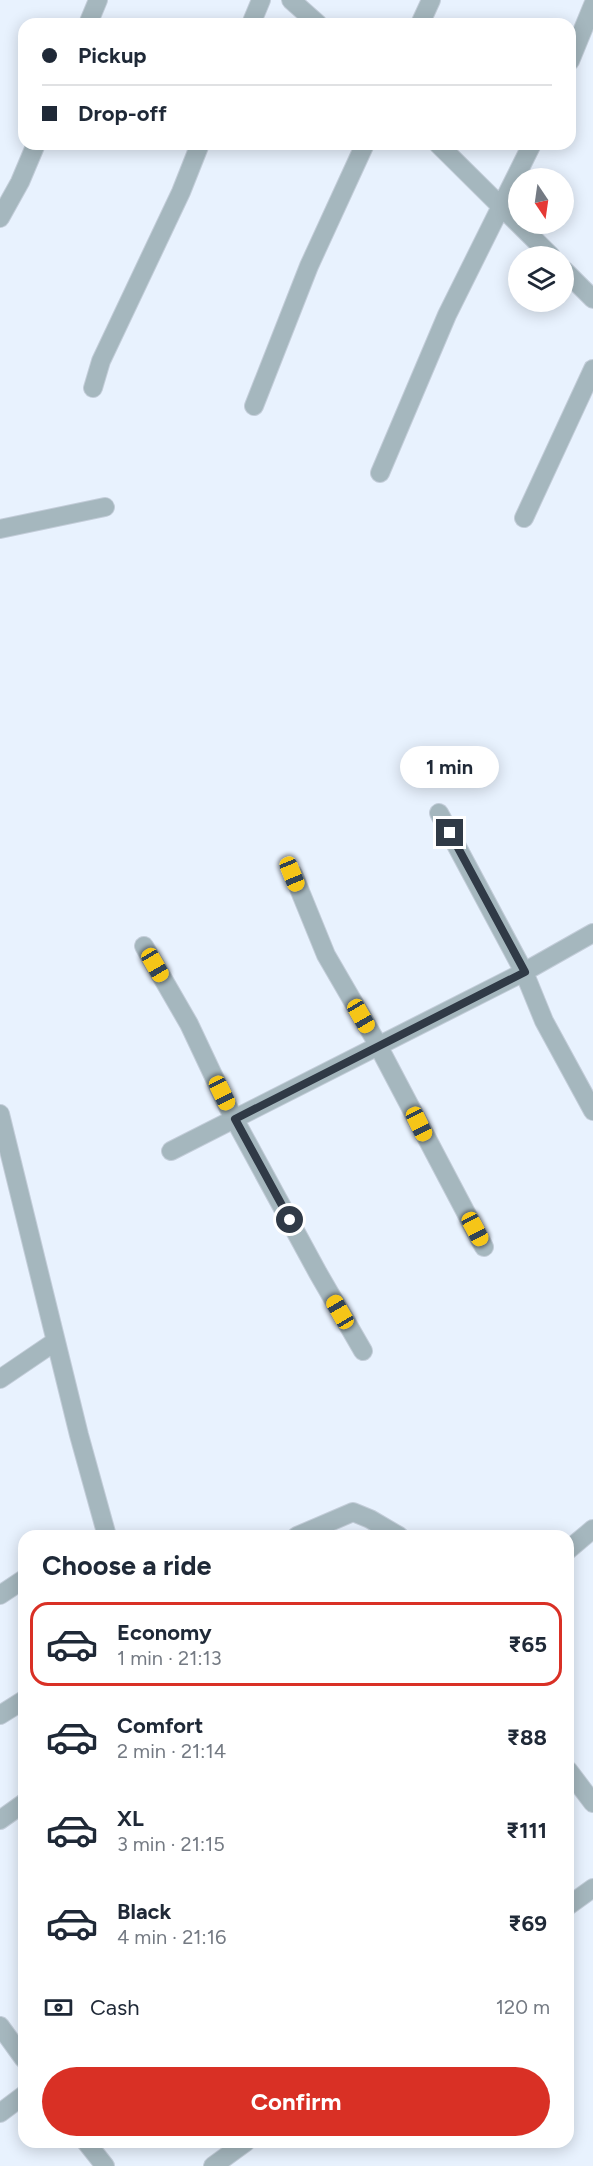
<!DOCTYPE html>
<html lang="en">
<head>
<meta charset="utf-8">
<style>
  body { margin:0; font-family:Figtree,sans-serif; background:#f2f2f3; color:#1f2937; height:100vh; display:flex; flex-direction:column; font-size:22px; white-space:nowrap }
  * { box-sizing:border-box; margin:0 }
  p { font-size:20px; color:#747a83 }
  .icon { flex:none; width:33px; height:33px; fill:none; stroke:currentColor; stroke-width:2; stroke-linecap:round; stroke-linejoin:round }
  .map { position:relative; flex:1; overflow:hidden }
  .panel { position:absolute; left:18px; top:1530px; width:556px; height:618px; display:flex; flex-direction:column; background:#fff; border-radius:18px; box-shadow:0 3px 15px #0003 }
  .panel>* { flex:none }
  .banner { position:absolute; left:18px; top:18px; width:558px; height:132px; border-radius:18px; box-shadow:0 3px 15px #0003; display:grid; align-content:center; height:132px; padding:0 24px; background:#fff }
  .needle { width:39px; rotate:167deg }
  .controls { position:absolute; left:508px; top:168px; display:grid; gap:12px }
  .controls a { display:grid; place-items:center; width:66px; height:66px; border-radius:50%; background:#fff; box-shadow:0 3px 15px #0003; font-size:30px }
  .end { position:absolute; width:27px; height:27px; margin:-14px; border:8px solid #303a46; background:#fff; box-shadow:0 0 0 3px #fff }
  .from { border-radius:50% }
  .bubble { position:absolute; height:42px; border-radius:21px; background:#fff; box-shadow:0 3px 15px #0003; font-size:20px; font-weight:700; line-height:42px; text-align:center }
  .car { position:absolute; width:18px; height:36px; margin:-18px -9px; border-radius:8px; box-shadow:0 0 4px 2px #0007; background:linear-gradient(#f5c518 24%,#345 0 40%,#f5c518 0 76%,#345 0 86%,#f5c518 0) }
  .banner b { display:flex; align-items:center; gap:21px; height:57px; font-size:22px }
  .banner b+b { border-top:2px solid #e0e1e3 }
  .banner i { width:15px; height:15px; background:#1f2937 }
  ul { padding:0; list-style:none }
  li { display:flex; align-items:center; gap:18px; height:84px; margin:0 12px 9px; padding:0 12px; border:3px solid transparent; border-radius:18px }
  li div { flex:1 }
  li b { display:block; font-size:22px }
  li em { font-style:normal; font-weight:700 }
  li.on { border-color:#d93025 }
  li>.icon { width:54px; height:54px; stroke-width:1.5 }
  h2 { padding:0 24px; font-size:27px; line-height:72px }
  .pay { display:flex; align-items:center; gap:15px; height:66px; padding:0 24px; font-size:22px }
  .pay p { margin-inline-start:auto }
  .button { display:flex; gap:12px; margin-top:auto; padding:12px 24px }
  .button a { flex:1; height:69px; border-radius:36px; background:#d93025; color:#fff; font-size:24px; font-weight:700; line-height:69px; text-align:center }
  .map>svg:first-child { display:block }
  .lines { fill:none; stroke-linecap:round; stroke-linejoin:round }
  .street-casing { stroke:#c3cdd9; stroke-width:20 }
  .street { stroke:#a5b7be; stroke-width:18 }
  .route { stroke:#303a46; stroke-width:8 }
</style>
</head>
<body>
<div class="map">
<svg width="593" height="2166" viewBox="0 0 593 2166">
  <rect width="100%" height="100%" fill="#e8f2fe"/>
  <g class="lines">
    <defs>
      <path id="street" d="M291,0L318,24
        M88,24L98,0
        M251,24L261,0
        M420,24L431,0
        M570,61L593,5
        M438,144L551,256
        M0,218L20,182L36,144
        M564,270L593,299
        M93,388L101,361L181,192L200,144
        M254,406L309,266L365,144
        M380,473L447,315L532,144
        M524,518L593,369
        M0,529L105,507
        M439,813L524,972L544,1021L593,1111
        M293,874L326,955L373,1036L484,1247
        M144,946L189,1024L230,1111L318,1273L363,1351
        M0,1114L79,1435L107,1536
        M171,1151L524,972L593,933
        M0,1379L56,1341
        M297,1536L353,1512L370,1519L399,1536
        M568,1550L593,1529
        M0,1595L24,1579
        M0,1715L24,1700
        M568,1770L593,1803
        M0,1820L24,1803
        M568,1906L593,1888
        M0,2026L24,2059
        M0,2113L24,2095
        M86,2142L105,2166
        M213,2166L246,2142"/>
    </defs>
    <!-- street casing -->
    <use href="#street" class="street-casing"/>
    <!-- street -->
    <use href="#street" class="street"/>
  </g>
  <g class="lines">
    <!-- route -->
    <path class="route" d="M290,1220L235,1119L525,972L450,833"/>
  </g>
</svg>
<div class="controls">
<a><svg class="needle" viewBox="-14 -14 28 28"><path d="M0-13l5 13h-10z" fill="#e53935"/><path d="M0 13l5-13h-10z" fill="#747a83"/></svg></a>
<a><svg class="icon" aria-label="layers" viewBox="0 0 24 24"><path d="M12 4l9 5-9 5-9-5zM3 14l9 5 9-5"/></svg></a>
</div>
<i class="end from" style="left:290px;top:1220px"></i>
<i class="end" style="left:450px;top:833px"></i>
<div class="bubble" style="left:400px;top:746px;width:99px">1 min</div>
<i class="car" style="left:292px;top:874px;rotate:158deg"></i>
<i class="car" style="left:155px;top:965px;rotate:150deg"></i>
<i class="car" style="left:361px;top:1016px;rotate:150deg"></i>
<i class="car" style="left:222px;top:1093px;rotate:154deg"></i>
<i class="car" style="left:419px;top:1124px;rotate:154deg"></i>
<i class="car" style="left:475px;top:1229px;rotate:152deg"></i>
<i class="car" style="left:340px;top:1312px;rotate:330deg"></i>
<div class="banner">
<b><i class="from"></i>Pickup</b>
<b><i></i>Drop-off</b>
</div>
<section class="panel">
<h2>Choose a ride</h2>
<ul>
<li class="on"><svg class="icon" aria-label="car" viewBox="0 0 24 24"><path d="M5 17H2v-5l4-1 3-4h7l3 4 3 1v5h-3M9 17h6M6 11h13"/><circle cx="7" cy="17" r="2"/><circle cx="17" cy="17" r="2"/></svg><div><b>Economy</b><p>1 min · 21:13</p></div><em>₹65</em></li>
<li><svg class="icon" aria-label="car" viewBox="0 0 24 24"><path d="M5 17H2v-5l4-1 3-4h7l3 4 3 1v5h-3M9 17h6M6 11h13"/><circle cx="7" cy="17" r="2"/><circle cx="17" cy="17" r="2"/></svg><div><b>Comfort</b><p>2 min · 21:14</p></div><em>₹88</em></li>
<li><svg class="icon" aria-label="car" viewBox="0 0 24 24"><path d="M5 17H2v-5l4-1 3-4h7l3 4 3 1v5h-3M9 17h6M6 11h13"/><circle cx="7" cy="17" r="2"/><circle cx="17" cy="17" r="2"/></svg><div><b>XL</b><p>3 min · 21:15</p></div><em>₹111</em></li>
<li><svg class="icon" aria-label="car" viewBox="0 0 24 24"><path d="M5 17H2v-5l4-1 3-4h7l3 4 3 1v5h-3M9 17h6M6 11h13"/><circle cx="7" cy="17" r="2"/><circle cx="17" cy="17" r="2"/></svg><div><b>Black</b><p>4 min · 21:16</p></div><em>₹69</em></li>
</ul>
<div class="pay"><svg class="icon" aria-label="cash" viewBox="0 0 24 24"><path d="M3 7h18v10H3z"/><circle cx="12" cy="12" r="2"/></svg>Cash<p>120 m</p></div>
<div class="button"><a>Confirm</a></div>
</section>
</div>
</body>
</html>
